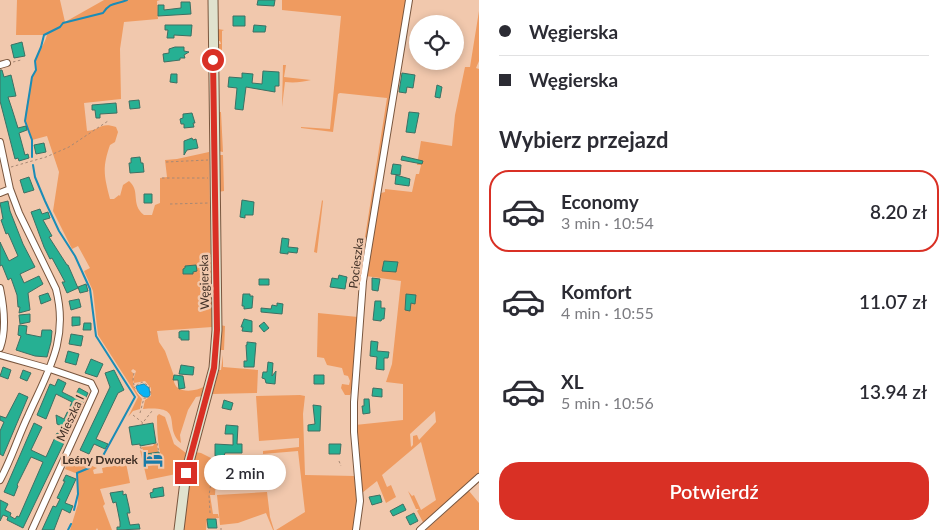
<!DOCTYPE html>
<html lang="pl">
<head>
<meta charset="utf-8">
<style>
  body { margin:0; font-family:Lato,sans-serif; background:#f7f7f7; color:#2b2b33; height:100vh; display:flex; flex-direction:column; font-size:19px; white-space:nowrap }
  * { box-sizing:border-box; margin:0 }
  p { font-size:16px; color:#7c7c81 }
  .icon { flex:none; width:28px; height:28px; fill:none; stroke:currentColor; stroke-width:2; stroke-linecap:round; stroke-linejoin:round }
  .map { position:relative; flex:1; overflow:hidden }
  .sheet { display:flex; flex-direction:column; background:#fff; width:470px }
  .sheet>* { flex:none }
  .banner { display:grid; align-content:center; height:110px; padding:0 20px; background:#fff }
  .buttons { position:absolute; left:409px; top:15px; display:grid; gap:10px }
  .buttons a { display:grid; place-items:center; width:55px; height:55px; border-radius:50%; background:#fff; box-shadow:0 2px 8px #0003; font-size:25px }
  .end { position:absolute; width:22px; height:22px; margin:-11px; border:6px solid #d93025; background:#fff; box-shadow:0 0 0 2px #fff }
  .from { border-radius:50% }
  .bubble { position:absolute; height:35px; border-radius:18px; background:#fff; box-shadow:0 2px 8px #0003; font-size:16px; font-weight:600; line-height:35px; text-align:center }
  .banner b { display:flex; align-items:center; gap:18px; height:48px; font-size:19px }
  .banner b+b { border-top:1px solid #e1e1e2 }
  .banner i { width:12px; height:12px; background:#2b2b33 }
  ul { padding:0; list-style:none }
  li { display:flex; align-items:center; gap:15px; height:82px; margin:0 10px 8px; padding:0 10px; border:2px solid transparent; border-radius:20px }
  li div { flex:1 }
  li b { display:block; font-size:19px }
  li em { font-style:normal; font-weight:600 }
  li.selected { border-color:#d93025 }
  li>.icon { width:45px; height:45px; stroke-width:1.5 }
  h2 { padding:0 20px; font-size:22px; line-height:60px }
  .cta { display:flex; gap:10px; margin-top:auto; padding:10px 20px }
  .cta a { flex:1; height:58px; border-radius:20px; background:#d93025; color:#fff; font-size:20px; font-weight:600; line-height:58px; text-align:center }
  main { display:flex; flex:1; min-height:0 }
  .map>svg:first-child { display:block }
  .green { fill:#ef9b60; fill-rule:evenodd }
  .water { fill:#0ab3f5; stroke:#1a8cb7 }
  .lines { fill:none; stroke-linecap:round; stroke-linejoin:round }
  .stream { stroke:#1a8cb7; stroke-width:2 }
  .building { fill:#26b093; stroke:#3e7063 }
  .minor-casing { stroke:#79563e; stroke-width:8 }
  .secondary-casing { stroke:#79563e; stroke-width:11 }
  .path { stroke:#a78874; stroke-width:1; stroke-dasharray:2.5 2.5; stroke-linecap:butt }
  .minor { stroke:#fff; stroke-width:6 }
  .secondary { stroke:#e0e2ce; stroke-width:9 }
  .route { stroke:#d93025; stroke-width:6 }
  .labels { text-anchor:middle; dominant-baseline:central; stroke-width:5; stroke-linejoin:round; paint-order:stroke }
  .street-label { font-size:12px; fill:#403026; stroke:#f1c8ad }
  .poi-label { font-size:12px; font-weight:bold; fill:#403026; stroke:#f1c8ad; text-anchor:end }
</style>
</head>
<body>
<main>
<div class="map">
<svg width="479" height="530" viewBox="0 0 479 530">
  <rect width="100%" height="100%" fill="#f1c8ad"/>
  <!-- green -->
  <path class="green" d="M17,0H60L65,22L104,0H160L157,1L158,19L124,22L120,49L121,99L84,103L87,131C101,130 100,122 116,127L118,132L115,142L110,145C102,168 104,176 110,199H114L119,195L120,196L123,185L129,181C141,191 130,204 144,215H152L155,205L160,203V178L167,177L165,160L177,159L209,152L212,327L157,331L159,342L165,351L174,376C171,394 194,393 205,386L202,396L196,397L188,410L180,435L181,443C162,427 187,405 143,409L145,400L151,396V388L145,381L134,383L133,380L136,371L133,369L131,371L134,374C131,384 135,392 142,399L140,409L133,411L128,417L138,397L98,335L93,291L84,271L90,268L78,246L72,249L53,211L59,172L47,136L32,140C30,134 26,126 25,120C25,112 32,74 36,69C33,57 44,47 47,35H16Z
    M282,0H406L363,275H359L387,98L340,93L338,94L333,132L301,128V127L330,129L341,16L282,10Z
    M479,11V61L476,68L479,69V475L446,502L424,524L417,511L419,509H416L408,491L412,496L414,495L421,510L436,500L421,442L382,475L387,487L391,485L396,497L386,503L377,481L362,493L355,425L403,420V384L386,382L392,364L401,281L366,276L381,193L385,192V189L412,192L416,174H419L421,165H417L421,141L452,146L455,115L465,67H470ZM435,411L436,422L419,440L417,435L413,436V445L411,447L410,434Z
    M218,29L224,30L222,31V62H217V44H221L220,41H216Z
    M283,65H286L284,77L311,80C302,82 295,83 285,82L282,107Z
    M218,112H221L223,152L218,151Z
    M219,155H223L224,191L218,192Z
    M322,200L323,201L317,253L314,252Z
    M318,313L358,317L354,365C350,375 355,386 350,395H345L341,388L342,384L349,385L350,381L348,376L344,375L342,368L327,365L324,358L317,357Z
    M220,325L225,326L224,350H221L220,343Z
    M223,355V367L258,370L257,393L212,394L219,370H221Z
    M300,395L305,396L303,414L305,475L355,476L350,425H352L359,496L355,530H276L305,512L298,451L263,454V451L299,447V438L259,441L256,396Z
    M159,414L165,417L174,444L186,453L181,473L147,480L140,450L146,455L148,466L163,463C158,448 157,433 157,416Z
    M154,444H157L158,452L146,454L141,447L153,446Z
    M195,452L201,453L217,461L215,495H210L213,514H218L219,518L207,519L206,530H182L189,475Z
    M70,457L97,468L93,470L94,474L103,473L102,468L126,463L130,483L100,489L105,504L103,506L112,530H98L97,528L96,530H70L78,504V474L65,469Z
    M469,491L479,503V530H426Z
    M267,492L270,517L274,530H273L266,513L238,523L220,525L217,495Z"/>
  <!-- water -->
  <path class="water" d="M144,384L149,388L150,395L148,397C142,398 137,392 136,386Z"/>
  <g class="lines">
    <!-- stream -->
    <path class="stream" d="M32,157V140L25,121L32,77L36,70L35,61L41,47L44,35L60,27L63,23L103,13C111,1 116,5 127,0
      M33,165L35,177L45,201L59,231L75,256L90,289L96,336L135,397L99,463
      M74,510L78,494L77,473L89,468
      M68,530L71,524"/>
  </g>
  <!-- building -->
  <path class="building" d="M258,0H275L274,6L257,5Z
    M181,2H190L191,14L158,16V5H164V10L181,8Z
    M233,16H245V26H233Z
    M165,25H192L191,36L174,35V38H167L168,30H165Z
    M254,25L266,26L265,32H253Z
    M413,40H418V54L412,53Z
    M22,42L25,56L14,58L11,45Z
    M175,47H184V51L189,52L184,55L185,58H180V60L164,62L163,54L169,53V49Z
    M0,70H2L4,77L11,75L16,96L8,97L12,109L18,128L26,126L27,130L19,133L25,155L28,154L29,158L19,161L18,158L15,159L0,101Z
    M263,71L279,72V86H275V92L246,87L243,110L235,109L237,88L228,87L229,77L242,78V73L253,74L252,83L262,84Z
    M402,73L415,75L413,88L407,87L406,93L399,92Z
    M171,74H177V83L170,82Z
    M437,85L442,87L440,98L435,97Z
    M139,100L140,108L130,109L129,101Z
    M116,103L117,113L100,114V118H96L95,110H92V105Z
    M409,112L419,113L415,133L406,132Z
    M192,113L195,123H193L194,127L184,128V124H181L180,119L183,118V114Z
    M192,138L193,140L196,139L198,148L187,150L184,155V141Z
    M44,143L46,152L36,154L34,145Z
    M402,156L423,161L422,164L401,160Z
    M140,157L141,163H143L144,172L130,173L129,163H131V158Z
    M393,164L401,165L400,175L391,174Z
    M396,175L410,179L409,186L395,184Z
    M29,177L34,190L24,193L20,180Z
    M144,194H152V203H144Z
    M242,200L254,202L253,215H245V218L240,217Z
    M8,201L10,211L23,244L35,267L20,274L24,283L39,276L43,284L28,293L30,310L19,313L20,307H18L17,295L11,278L8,280L2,265L0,266V242L9,261L18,256L8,233L6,234L1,220L3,219L0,203Z
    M40,209L42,214L48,212L50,218L43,220L52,236L49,237L67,265H68L78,288L67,293L62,282H65L52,258L50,259L44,247L31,212Z
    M282,238L289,239L288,247L298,248L297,253L288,252V254L280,253Z
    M384,261L398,262L396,272L382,271Z
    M196,265L197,271L193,272V274H183V269L185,268V266Z
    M339,275L347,277L345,289L330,287L332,278L338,279Z
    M372,278L380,279L378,291L372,290Z
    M259,279H269V285H259Z
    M86,284L88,291L80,293L78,287Z
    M48,293L51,300L41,304L39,296Z
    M243,294H250V296H253L252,308L244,309V306H242Z
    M406,294L416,295L415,304L411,303L410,311L405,310Z
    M79,299L81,307L71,310L69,301Z
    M375,301H381V308H385L384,319H382L381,321L373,320Z
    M277,303L283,304L282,314L261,312V308L271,309L272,305L277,306Z
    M30,314V322L20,324L19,315Z
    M72,317H80V325L72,326Z
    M244,319L252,321V332L242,331L243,327H241Z
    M264,322L269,328L264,332L259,326Z
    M84,323H91V330H83Z
    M19,325L27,326L26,334L41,337L42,330H51L52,331L51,342L47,357L35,356L16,350L21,336L18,335Z
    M181,331H189V340H181V338H179V332Z
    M71,334L83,336L81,346L69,344Z
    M371,341L378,342L377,351L389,352L388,358H384V370L376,369L377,357L370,356Z
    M247,342L256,343L254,367H244V361H247L246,345H247Z
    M68,351L79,354L76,365L65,362Z
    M91,359L103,364L97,377L85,373Z
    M268,362L273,363L272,376L276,371L275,384L266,383L265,379L262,378L263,372H267Z
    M181,365L194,367L193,375L179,374Z
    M3,367L11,370L8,379L0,376Z
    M23,370L31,373L27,381L20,378Z
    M114,370L124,390L118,393L96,439L108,444L105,449L94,444L89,454L80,450L110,387L105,373Z
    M174,375L183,376L185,388L179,389L178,380H173Z
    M314,375H324V384H314Z
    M58,379L66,383L62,392L74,398L79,388L88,393L23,528L7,520L8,517L3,515L0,521V500L8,504L5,510L11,513L10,516L15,519L17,516L19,517L43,462L31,457L17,485L18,486L14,496L4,492L34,423L42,427L31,450L46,457L57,433L63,436L66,428L57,424L56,415L64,419L72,402L56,394L46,419L37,415L50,384L55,386Z
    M373,388L382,389V397L372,396Z
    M19,393L28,397L3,456L0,454V431L4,422L0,420V416L6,418Z
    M364,399H369L370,413L363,414L362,406H364Z
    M224,400L233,403L231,410L222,408Z
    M313,405L321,406L320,431H308V425L315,424Z
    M153,423L156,443L140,446V444L132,445L129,427Z
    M226,425L238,426L237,444H242V453H225L224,456H215V444L233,445V434H225Z
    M329,444H341L340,454H329Z
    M159,452L160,461L147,463L146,454Z
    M244,470H252V476H255V482H244Z
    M66,475L76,479L65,503L73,506L72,508L70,513L62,509L54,530H42L53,506L56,507L60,499L57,498L65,481H63Z
    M218,477H230V487H218Z
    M163,487L164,496L151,498L150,493L153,492V489Z
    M123,491V495L126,494L129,507L130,513H127L130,525L139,524L140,529L117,530V527H120V522L116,502L113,503L110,493Z
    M380,495L382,502L372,505L369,497Z
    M403,504L406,510L393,516L390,511Z
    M414,513L418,521L410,525L406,517Z
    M207,519H216L217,528H208Z"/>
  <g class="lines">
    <defs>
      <path id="minor" d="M0,65L7,63
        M0,142L10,189L19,213L56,289C69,340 48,371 28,416C18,437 11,460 0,480
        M0,193L10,189
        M0,288C4,307 7,329 0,348
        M0,355L50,369L91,383L95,391L32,530
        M356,530L360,501L354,432V402L363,281L409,0
        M420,530L479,477"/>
      <path id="secondary" d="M179,530L186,473L214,368L217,330L213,0"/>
    </defs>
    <!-- minor casing -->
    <use href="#minor" class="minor-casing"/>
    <!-- secondary casing -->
    <use href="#secondary" class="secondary-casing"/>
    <!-- path -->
    <path class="path" d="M13,62L21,60
      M166,162L208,160
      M11,167L46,157L69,147L108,121
      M162,178H208
      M170,204L209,203
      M134,373L133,380L134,385
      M140,413L144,398H148L151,394L149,386L142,382L134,387L144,398
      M133,415L143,423
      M141,425L152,411
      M157,443L159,453
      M140,447L146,455
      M339,461L341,466
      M210,513L209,495L215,459
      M221,528V530"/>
    <!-- minor -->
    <use href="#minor" class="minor"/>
    <!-- secondary -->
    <use href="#secondary" class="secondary"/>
  </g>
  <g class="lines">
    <!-- route -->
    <path class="route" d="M186,473L214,368L217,330L213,60"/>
  </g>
  <!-- icons -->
  <defs>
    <symbol id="hotel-bare" viewBox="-9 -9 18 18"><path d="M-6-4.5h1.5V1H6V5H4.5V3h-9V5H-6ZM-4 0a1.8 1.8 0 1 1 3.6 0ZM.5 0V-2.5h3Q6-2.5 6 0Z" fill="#1a7ba8" stroke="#f1c8ad" stroke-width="2.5" paint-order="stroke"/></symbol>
  </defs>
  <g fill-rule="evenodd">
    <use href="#hotel-bare" x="139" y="445" width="28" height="28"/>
  </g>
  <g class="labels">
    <!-- street labels -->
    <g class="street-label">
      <text transform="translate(356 263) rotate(-83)">Pocieszka</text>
      <text transform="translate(204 282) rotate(-91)">Węgierska</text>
      <text transform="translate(70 418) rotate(-65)">Mieszka I</text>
    </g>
    <!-- poi labels -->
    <g class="poi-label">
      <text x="138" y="459">Leśny Dworek</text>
    </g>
  </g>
</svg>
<div class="buttons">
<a><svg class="icon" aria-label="locate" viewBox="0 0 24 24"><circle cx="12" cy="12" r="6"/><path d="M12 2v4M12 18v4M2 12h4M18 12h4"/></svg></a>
</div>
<i class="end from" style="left:213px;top:60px"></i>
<i class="end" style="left:186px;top:473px"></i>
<div class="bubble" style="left:204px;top:455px;width:82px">2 min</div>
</div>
<section class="sheet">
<div class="banner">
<b><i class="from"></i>Węgierska</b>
<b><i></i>Węgierska</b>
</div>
<h2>Wybierz przejazd</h2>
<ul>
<li class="selected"><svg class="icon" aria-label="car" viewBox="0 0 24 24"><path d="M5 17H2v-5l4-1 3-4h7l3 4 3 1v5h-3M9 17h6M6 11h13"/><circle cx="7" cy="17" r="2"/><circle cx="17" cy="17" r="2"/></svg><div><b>Economy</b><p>3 min · 10:54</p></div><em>8.20 zł</em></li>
<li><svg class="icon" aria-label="car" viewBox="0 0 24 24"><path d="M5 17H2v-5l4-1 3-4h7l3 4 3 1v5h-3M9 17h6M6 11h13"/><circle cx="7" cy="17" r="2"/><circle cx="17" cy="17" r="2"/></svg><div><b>Komfort</b><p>4 min · 10:55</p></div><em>11.07 zł</em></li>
<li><svg class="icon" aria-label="car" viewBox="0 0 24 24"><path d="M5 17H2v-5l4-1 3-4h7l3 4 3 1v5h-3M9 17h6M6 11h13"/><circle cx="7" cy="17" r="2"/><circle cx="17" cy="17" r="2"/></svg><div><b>XL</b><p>5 min · 10:56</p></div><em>13.94 zł</em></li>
</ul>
<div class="cta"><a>Potwierdź</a></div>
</section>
</main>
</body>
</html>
